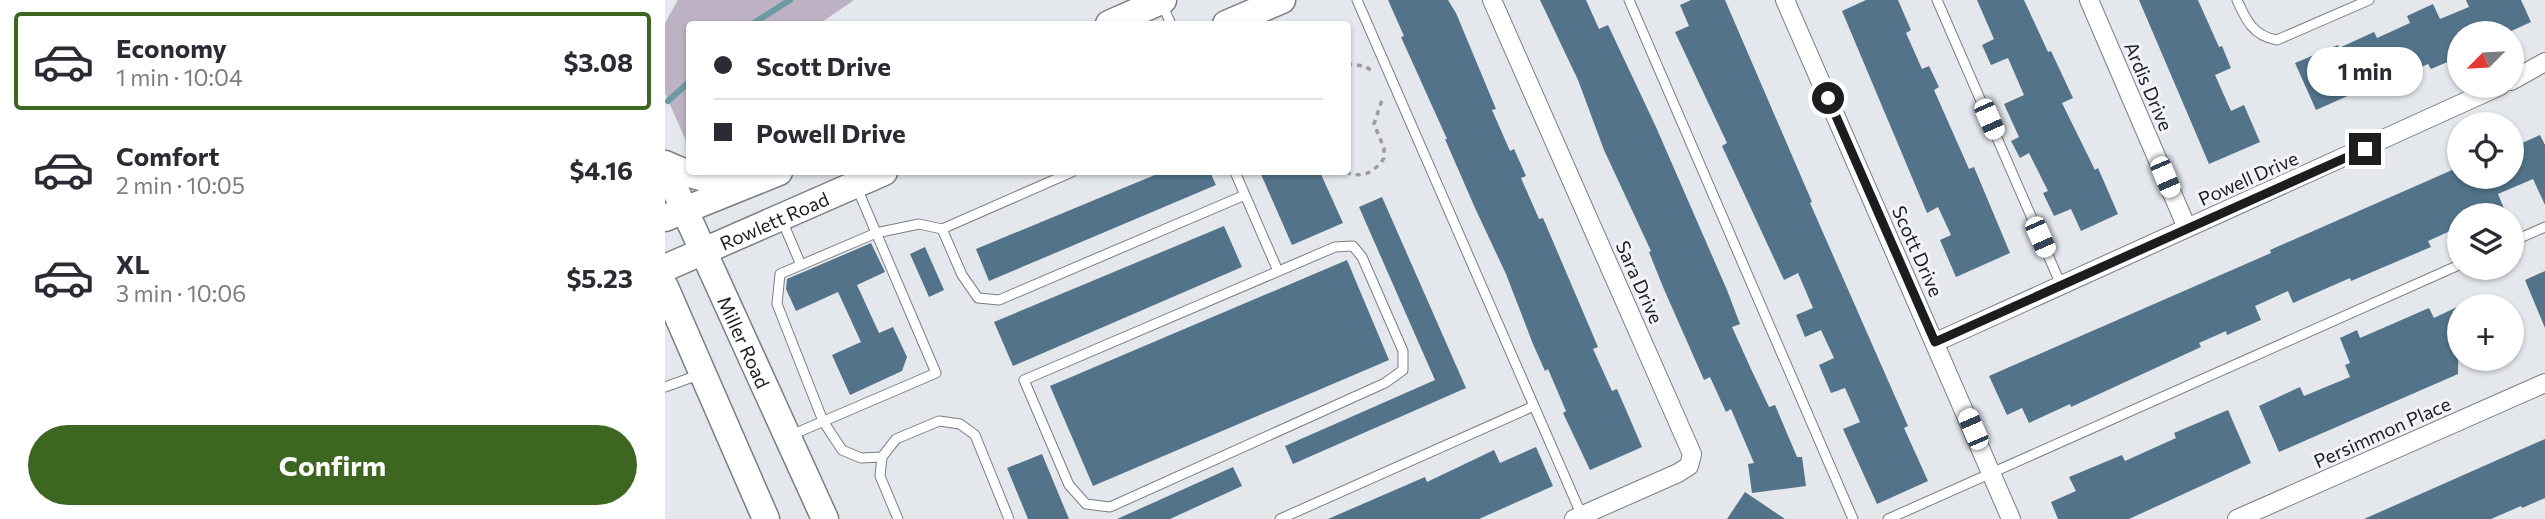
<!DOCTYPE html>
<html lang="en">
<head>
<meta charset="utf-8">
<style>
  body { margin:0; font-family:Commissioner,sans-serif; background:#f7f7f7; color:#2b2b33; height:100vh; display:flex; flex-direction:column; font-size:26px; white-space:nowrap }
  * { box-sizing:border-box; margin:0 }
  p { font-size:23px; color:#7c7c81 }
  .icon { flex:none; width:38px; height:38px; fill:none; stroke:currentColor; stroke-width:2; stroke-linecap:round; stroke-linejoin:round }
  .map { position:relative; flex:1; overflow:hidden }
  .sheet { display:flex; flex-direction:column; background:#fff; width:665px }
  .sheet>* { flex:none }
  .top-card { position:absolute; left:21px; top:21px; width:665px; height:154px; border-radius:7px; box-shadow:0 2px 5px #0004; display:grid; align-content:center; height:154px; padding:0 28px; background:#fff }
  .needle { width:46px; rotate:246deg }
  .tools { position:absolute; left:1782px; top:21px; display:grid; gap:14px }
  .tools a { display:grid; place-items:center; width:77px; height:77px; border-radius:50%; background:#fff; box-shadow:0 2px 5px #0004; font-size:35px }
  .end { position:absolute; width:32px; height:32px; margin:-16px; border:9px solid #1c1d1f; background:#fff; box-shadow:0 0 0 4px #fff }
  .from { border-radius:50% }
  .bubble { position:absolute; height:49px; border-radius:24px; background:#fff; box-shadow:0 2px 5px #0004; font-size:23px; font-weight:700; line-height:49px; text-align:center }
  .car { position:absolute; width:21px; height:42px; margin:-21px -10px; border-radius:9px; box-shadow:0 0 5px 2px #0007; background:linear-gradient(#fff 24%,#345 0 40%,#fff 0 76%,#345 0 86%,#fff 0) }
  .top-card b { display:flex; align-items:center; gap:24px; height:66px; font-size:26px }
  .top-card b+b { border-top:2px solid #e1e1e2 }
  .top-card i { width:18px; height:18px; background:#2b2b33 }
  ul { padding:12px 0 0; list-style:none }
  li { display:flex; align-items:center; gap:21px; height:98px; margin:0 14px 10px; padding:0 14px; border:4px solid transparent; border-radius:7px }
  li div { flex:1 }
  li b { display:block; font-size:26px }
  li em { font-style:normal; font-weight:700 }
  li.active { border-color:#3d6621 }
  li>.icon { width:63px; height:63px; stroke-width:1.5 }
  .action { display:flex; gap:14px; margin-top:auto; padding:14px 28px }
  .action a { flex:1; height:80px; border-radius:42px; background:#3d6621; color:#fff; font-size:28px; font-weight:700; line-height:80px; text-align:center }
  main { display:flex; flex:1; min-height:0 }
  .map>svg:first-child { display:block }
  .green { fill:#bdb1c4 }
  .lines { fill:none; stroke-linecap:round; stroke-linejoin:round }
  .stream { stroke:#6c9aa3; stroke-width:6 }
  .building { fill:#527389 }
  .service-casing { stroke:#7b7e82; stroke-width:11 }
  .minor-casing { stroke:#7b7e82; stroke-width:20 }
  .secondary-casing { stroke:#7b7e82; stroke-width:29 }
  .path { stroke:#999b9f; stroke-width:3.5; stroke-dasharray:5 5; stroke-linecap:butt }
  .service { stroke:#fff; stroke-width:9 }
  .minor { stroke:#fff; stroke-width:18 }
  .secondary { stroke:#fff; stroke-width:26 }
  .route { stroke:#1c1d1f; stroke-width:9 }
  .labels { text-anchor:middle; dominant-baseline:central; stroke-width:6; stroke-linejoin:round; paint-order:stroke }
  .street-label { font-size:19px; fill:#1c1d1f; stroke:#f2f4f9 }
</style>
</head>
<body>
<main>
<section class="sheet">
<ul>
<li class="active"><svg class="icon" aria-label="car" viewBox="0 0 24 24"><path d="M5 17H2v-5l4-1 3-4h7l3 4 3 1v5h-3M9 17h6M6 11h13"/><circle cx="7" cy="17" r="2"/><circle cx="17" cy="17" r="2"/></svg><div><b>Economy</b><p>1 min · 10:04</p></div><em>$3.08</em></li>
<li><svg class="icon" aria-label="car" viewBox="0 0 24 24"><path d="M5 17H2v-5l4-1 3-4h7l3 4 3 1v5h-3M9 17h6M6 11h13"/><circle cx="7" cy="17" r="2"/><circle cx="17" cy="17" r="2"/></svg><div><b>Comfort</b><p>2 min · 10:05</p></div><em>$4.16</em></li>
<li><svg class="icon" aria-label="car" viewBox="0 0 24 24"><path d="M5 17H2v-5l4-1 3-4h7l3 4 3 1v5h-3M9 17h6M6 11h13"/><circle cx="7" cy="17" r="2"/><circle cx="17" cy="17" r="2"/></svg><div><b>XL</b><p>3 min · 10:06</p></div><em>$5.23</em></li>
</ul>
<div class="action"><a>Confirm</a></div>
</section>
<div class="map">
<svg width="1880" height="519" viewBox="0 0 1880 519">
  <rect width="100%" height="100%" fill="#e4e7ec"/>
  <!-- green -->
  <path class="green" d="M13,0H189L154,24H24V148L0,93V23Z"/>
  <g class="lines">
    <!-- stream -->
    <path class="stream" d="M87,24L125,0
      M3,101L24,82"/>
  </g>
  <!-- building -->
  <path class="building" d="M723,0H783L791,13L831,109L827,110L845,151L849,149L861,176L856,178L874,219L878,218L933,347L928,349L947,391L952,389L977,447L925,470L898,413L901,411L883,369L880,371L868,344L841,274L810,208L780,139H782L736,37L739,36Z
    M875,0H921L934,29L943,25L991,127L1062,290L1075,324L1067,327L1086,369L1104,407L1110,405L1132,457H1137L1141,486L1087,493L1083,464L1089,463L1066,409L1061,412L1045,377L1039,380L998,287L984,252L986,251L939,150L913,80Z
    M1026,0H1060L1147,202L1145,203L1243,426L1239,428L1263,481L1212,504L1178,429L1195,422L1180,388L1166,393L1154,365L1169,358L1156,330L1140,337L1131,315L1148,308L1133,273L1119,280L1057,146L1062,143L1010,32L1024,26L1015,5Z
    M1201,0H1233L1246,30L1241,33L1257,69L1264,66L1274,87L1269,90L1304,169L1309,167L1345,253L1291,277L1275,240L1286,235L1273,207L1262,213L1177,11Z
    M1312,0H1359L1383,52L1386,51L1408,98L1397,103L1430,170L1433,168L1453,214L1416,231L1406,209L1389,216L1378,193L1383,191L1364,153L1355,158L1346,141L1354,137L1339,104L1359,95L1343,58L1326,65L1317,45L1329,39Z
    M1474,0H1533L1554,47L1557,46L1566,68L1550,75L1566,111L1579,105L1595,142L1544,164Z
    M1801,0H1856L1866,22L1842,33H1794V57L1766,69L1763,64L1730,79L1733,84L1709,95L1705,86L1651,110L1630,63L1673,45L1674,48L1709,32L1712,38L1745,23L1742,16L1768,4L1775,19L1804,7Z
    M1875,135L1880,145V205L1868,179L1833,194L1840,211L1831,215H1794V227L1763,241L1766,247L1686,281L1685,278L1628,303L1623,291L1590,306L1596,320L1562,335L1561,331L1534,343L1536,347L1406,407L1405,404L1364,423L1357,408L1342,415L1324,376L1606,253L1605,250L1794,167V177H1846V148Z
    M497,172H545L551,185L324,281L311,249Z
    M595,172H655L678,223L627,245Z
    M717,197L801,388L628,464L620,446L770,380L694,207Z
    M559,226L577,267L348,366L329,322Z
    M206,243L220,272L192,285L214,333L228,327L242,357L237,371L185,395L167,355L196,342L173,292L131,311L121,289L122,279Z
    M260,247L279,290L264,297L245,254Z
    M682,260L724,360L428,486L385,386Z
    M1880,271V328L1860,280Z
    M1794,306L1793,374L1614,452L1594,406L1635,387L1639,396L1685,377L1680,365L1685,363L1675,338L1692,330L1695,338L1764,308L1769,318Z
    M1563,410L1586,463L1464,519H1393L1386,502L1411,491L1404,477L1457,455L1460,461L1511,438L1509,433Z
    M1880,439V498L1857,508L1856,506L1826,519H1699Z
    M871,447L888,486L814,519H663L760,477L762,482L829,450L835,463Z
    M377,454L404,519H363L342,468Z
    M568,467L577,486L505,519H452Z
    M1080,492L1120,519H1062Z"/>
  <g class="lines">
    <defs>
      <path id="service" d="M964,0L1188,519
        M1272,0L1396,285
        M1572,0C1581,20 1588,36 1612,40L1704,0
        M497,4L506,24
        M570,172L613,271
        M116,218L136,265
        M277,229L297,275L313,298L334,300L580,195
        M1846,242L1880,227
        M688,246L697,257L738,351V370L720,383L445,507L421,504L404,485L359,380L670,247Z
        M0,387L36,374
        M869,406L917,516
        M124,436L271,373L192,188
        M217,457L196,458L177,450L158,421L112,304L115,274L211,233L254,224L277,229L407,172
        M233,519L215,476L217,457L231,439L274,421L295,424L310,435L344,519
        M615,519L869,406L692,0
        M1223,519L1794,265"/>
      <path id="minor" d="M827,0L1027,454L1024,466L1013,473L909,519
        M1120,0L1346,519
        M1424,0L1522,228
        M1846,81L1880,62
        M1271,342L1835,86
        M1572,519L1880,383"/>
      <g id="secondary">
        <path d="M444,24L498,0"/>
        <path d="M561,24L617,0"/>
        <path d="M0,164C28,177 48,181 78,184"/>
        <path id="s1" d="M0,167L160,519"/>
        <path d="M0,218L114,172"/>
        <path id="s2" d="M0,268L219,172"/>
        <path d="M0,287L101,519"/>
      </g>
    </defs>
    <!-- service casing -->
    <use href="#service" class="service-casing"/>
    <!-- minor casing -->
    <use href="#minor" class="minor-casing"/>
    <!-- secondary casing -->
    <use href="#secondary" class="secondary-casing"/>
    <!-- path -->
    <path class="path" d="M682,64L700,66L708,72
      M681,172C697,179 710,172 719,158V148L709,124L718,97"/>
    <!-- service -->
    <use href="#service" class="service"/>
    <!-- minor -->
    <use href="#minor" class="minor"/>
    <!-- secondary -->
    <use href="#secondary" class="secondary"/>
  </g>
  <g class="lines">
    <!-- route -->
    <path class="route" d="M1163,98L1270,342L1700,149"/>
  </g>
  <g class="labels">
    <!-- street labels -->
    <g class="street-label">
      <text transform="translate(1484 86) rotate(67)">Ardis Drive</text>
      <text transform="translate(1583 178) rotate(-24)">Powell Drive</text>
      <text stroke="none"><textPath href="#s2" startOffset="119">Rowlett Road</textPath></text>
      <text transform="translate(1253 251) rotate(66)">Scott Drive</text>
      <text transform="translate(975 282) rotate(66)">Sara Drive</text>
      <text stroke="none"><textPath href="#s1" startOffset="192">Miller Road</textPath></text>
      <text transform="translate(1717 432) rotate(-24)">Persimmon Place</text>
    </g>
  </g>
</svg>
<div class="tools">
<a><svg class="needle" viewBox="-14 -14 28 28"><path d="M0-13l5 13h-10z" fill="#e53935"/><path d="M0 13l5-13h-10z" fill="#7c7c81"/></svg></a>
<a><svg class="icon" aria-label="locate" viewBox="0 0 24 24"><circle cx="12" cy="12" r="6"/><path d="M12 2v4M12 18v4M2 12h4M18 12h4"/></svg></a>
<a><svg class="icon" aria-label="layers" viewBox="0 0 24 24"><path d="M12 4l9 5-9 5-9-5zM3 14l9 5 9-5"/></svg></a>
<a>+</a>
</div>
<i class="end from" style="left:1163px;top:98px"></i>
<i class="end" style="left:1700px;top:149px"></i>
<div class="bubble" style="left:1642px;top:47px;width:116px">1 min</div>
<i class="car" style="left:1324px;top:119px;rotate:156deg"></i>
<i class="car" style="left:1500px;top:177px;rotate:157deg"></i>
<i class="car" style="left:1375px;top:237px;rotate:156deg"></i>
<i class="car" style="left:1308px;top:429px;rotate:337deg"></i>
<div class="top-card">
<b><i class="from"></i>Scott Drive</b>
<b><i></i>Powell Drive</b>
</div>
</div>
</main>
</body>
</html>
